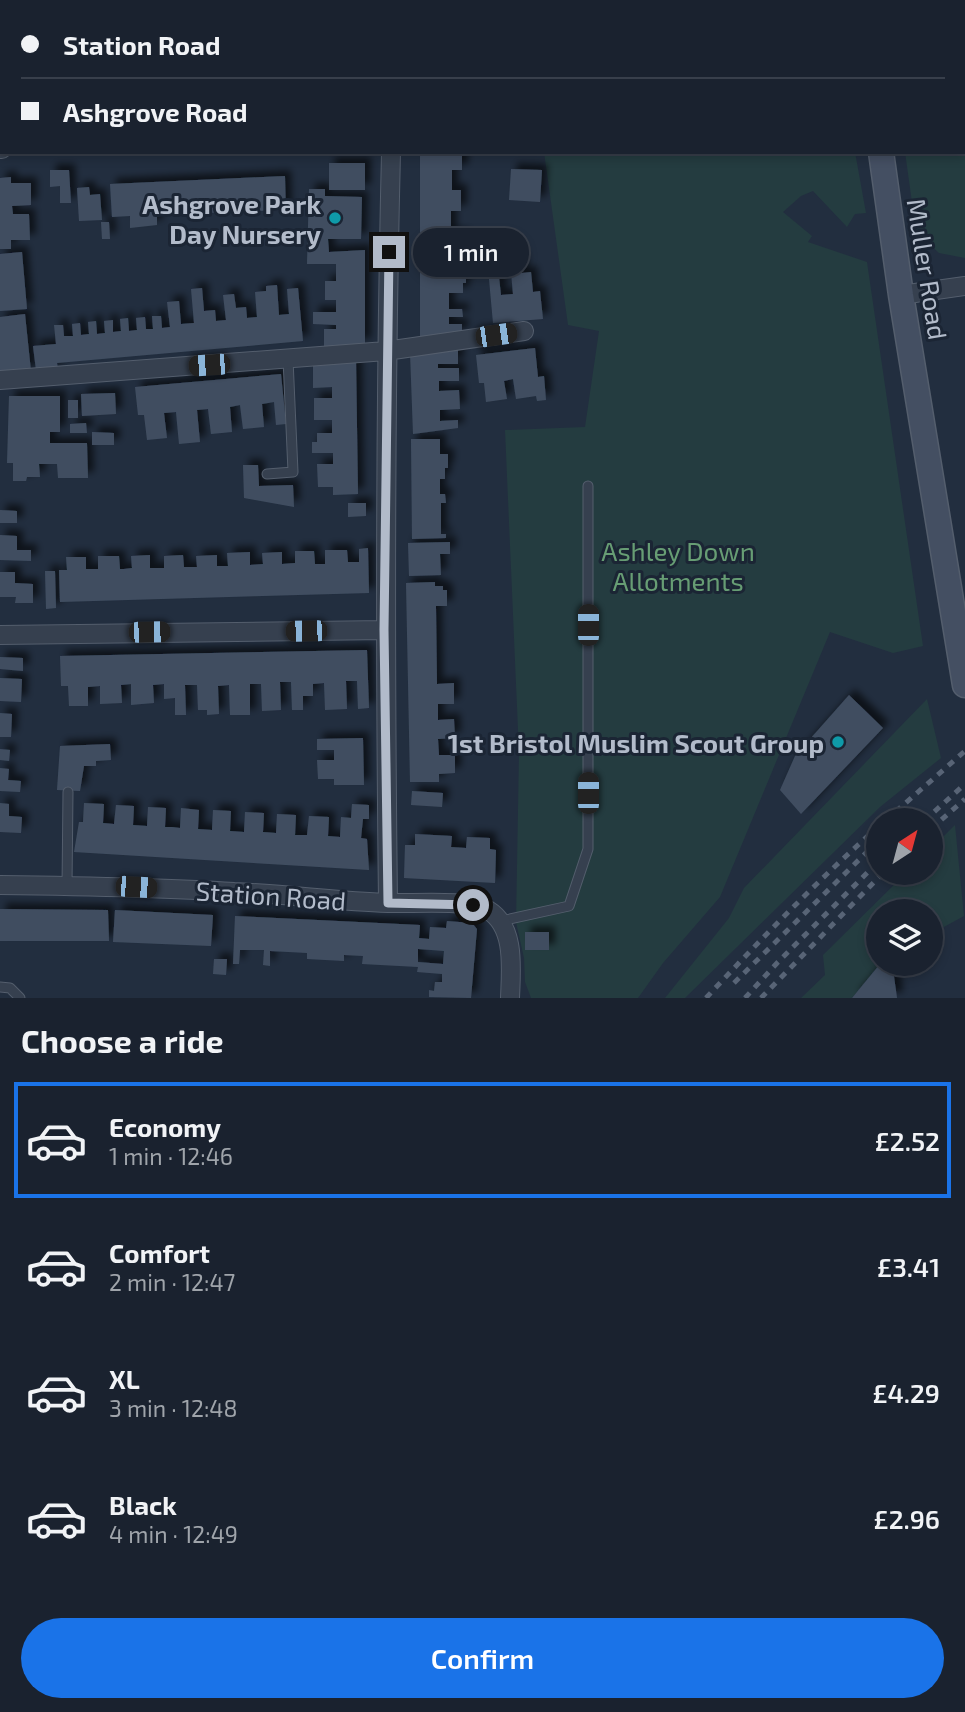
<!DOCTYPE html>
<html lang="en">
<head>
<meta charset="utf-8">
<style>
  body { margin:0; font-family:"Exo 2",sans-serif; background:#232a37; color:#f1f3f6; height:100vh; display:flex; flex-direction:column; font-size:26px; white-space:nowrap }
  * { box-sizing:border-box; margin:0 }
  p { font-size:23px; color:#9fa4aa }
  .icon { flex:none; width:38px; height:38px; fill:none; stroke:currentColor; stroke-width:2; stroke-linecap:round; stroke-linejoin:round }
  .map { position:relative; height:998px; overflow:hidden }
  .sheet { display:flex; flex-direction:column; background:#1a222f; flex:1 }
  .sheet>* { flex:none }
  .hud { position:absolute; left:0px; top:0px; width:966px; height:154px; box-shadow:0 4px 10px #0003,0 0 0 2px #383f4b; display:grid; align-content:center; height:154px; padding:0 21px; background:#1a222f }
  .needle { width:46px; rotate:36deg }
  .fabs { position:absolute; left:866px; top:808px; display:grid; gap:14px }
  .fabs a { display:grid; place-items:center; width:77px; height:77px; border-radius:50%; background:#1a222f; box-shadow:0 4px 10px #0003,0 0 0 2px #383f4b; font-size:35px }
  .end { position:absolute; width:32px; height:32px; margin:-16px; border:9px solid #b2bbca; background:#111; box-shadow:0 0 0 4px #111 }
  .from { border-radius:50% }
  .bubble { position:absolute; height:49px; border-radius:24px; background:#1a222f; box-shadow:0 4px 10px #0003,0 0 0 2px #383f4b; font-size:23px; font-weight:600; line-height:49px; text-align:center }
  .car { position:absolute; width:21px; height:42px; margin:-21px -10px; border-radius:9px; box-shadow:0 0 5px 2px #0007; background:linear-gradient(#222 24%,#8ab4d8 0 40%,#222 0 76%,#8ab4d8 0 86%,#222 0) }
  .hud b { display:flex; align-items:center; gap:24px; height:66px; font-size:26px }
  .hud b+b { border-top:2px solid #383f4b }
  .hud i { width:18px; height:18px; background:#f1f3f6 }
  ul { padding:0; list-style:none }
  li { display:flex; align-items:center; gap:21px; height:116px; margin:0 14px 10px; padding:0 7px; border:4px solid transparent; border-radius:0px }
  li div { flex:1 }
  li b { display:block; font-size:26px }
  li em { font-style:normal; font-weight:600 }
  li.current { border-color:#1a73e8 }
  li>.icon { width:63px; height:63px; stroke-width:1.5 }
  h2 { padding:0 21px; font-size:32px; line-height:84px }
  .action { display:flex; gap:14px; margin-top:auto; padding:14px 21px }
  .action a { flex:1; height:80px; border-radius:42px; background:#1a73e8; color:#fff; font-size:28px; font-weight:600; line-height:80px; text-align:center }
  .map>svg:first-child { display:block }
  .green { fill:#243c40 }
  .building { fill:#404e61; fill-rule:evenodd; filter:url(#shadow) }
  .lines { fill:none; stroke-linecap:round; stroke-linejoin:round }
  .lane-casing { stroke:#545e6d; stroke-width:11 }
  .street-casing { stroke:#545e6d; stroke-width:20 }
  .secondary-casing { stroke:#545e6d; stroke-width:27 }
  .lane { stroke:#36404f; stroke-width:9 }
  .street { stroke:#36404f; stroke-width:18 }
  .secondary { stroke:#444f62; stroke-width:24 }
  .rail { stroke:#586476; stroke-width:5; stroke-dasharray:7 7; stroke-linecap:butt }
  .route { stroke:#b2bbca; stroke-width:9 }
  .culture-dot { fill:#0f9aa8; stroke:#1b2534; stroke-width:2.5 }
  .labels { text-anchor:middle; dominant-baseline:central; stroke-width:6; stroke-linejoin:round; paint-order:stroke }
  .poi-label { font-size:26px; font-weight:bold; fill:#b2bbca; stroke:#1b2534; text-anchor:end }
  .street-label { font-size:26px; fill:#b2bbca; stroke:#1b2534 }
  .park-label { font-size:26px; fill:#679d74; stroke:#1b2534 }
</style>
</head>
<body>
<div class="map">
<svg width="965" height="998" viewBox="0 0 965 998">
  <defs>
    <filter id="shadow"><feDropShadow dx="6" dy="-6" stdDeviation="3.5" flood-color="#0009"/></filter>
  </defs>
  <rect width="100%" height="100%" fill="#222e3f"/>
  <!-- green -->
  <path class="green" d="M965,87V258L939,253L916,231L905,152H964Z
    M544,152H855L866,213L855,214L847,227L813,191L801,196L783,212L812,236L808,242L867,262L923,646L893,653L830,632L720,897L663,963L638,998H531L525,982L524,958L516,922L519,753L505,430L585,427L599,331L568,325Z
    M927,699L941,758L880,807L685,998H665L729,918L744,888Z
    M955,825L964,916L931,934V912H878V964H880L852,998H801L825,975L823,955L906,873H931V849Z"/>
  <!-- building -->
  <path class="building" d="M420,152H462V170H452V190H461V211H451V234L464,235V258H449V272H466V283H463V293H449V309H462L463,317H449V324H462V334L420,339Z
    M329,163H365V190H329Z
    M511,169L542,170L540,202L509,200Z
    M50,170H69L71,203H60V186L50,187Z
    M285,176L286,214H283L282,210L157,215V225L130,228V216L112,217L110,184Z
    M11,177V183H31V205L12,206L13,214H29L30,240H11V249H0V178Z
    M89,187L90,195L100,194L102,220L79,221L77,188Z
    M309,189H325V196L362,197L361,239H328L329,252L365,250V344L324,348V329H336V325L313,324V312H336V300H325V281H336V264H307Z
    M101,222H109L110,239H102Z
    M22,252L27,309L0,311V254Z
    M521,260L522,273L531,272L533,292L540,291L543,319L493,323L488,268H498L501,295L513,294L510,261Z
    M277,285L279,315L289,314L287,289L298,288L303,341L57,363L58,369L36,370L33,346L56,344L54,325H63L64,336H73L72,324L80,323L81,335L89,334L88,322L96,321L97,334L105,333L104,321L113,320V332L121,331L120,319L128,318L129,331L137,330L136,318L145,317L146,329H153L152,316H161L162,328L170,327L167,302L179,301L181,324L194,323L191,289L202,288L204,311L215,310L216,321L226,320L223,295L234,294L236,308L246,307L247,318L257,317L255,292L266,291V286Z
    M25,314L31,371L0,374V317Z
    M458,345V364H438V368H459V381H439V391L459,390L460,409L440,410V421L458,420V428L413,434L410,352Z
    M535,348L538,377L544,376L546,400L537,401L536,396L516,399L513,379L504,381L507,399L486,402L484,383H479L476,355Z
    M356,357L358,494L333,495V487H318L317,464H333V453H312V442H317V433H332V420H314V398H332V387L313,388V361Z
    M281,374L286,424L276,425L274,402L262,404L264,427L243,429L240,405L230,407L232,432L211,434L208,409L197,410L200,442L179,444L176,412L164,413L167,438L147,440L144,415H138L135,387Z
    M115,393L116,414L82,416L81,394Z
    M9,396H60V432H50V443H87L88,478H58L57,464H39L40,477H27L26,481H13V463H7Z
    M68,400H78V418H68Z
    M86,423L87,433H70V424Z
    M92,432L114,433V445H92Z
    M411,439H440V454H448V468H445V479H440V494H445L446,503H441V534H446V538L412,539Z
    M243,465H258L259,486L293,485L294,507L244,498Z
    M348,503H366V516L348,517Z
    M0,510L17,511V523H0Z
    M0,535L17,536V550H31V561L0,560Z
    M450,542V554H440L441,575L409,576L408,543Z
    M368,548L369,593L60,602L59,570H67L66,557H86V569H98V556H119L120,569H124L132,568L131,556L150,555V568H164V556L183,555L184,567H197L196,556L217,555V566H228L227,553L250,552V565L263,564L262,553L282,552V564L295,563V551H314L315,564H325V550H347L348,562H359V549Z
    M45,571H55L56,608L46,609Z
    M0,572H15V583L33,584V603H15L16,597H0Z
    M435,582V586H443V590H447V606H436L437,684L454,683V704H438V720L454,719L455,738L438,739L439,755H455V773L439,774V782H410L406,583Z
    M367,650L369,708L358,709L357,681H346L347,709L325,710L324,683L313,684V696H303V710H292L291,682H280L281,710L262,711L261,684H250V715H230L229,685L218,686L219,714L207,715V710H198L197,685H185L186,715H175V698L164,699V684L153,685L154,703L142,704L131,705V684L121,685L122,703L100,704V686L88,687V706H69L68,686H61L60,656Z
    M0,657L23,658V671L0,669Z
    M0,678L22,679L21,702L0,701Z
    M849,695L883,728L801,814L780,790L795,756Z
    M0,713L12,714L11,737H0Z
    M363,738L364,785H334V779H318L317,760H334V750H317V739Z
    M110,744L111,760L96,761V766H84L80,791L57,790L60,746Z
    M0,749L10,750L9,761L0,760Z
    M0,768L9,769L8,780L21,781L20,792L0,791Z
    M412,791L443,793L442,807L411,805Z
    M0,803L9,804V816L22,817L21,833L0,832Z
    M84,803L104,804L103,823L114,824L116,805L134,806L133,825L147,826L148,807L166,808L165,827H172L180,828L181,808L199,810L198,829L212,830L213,810L231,811L230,831L244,832L245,812L264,813L263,832L276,833L277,814L296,815L295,835H307L309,816L329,817L328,836L340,837L341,817L351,818L352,804L369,805V819H363L361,838L367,839L369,870L74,852L79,822H83Z
    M415,834L452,836L451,847L466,848L467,837L490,838V849L496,850L495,883L404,878L405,845H415Z
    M0,909L108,910L109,941H0Z
    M115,910L213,915L211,946L113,942Z
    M235,916L420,925L419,938L429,939L430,927L446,928L447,921L472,923L477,929L471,998L429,997V990L434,991L435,982H442V974L417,972L418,967L362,964L363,956L344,955V961L307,959V953L270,951V966L263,965L264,950H240L239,964H233ZM418,949L444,951L443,964L418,962Z
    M525,932H549V950H525Z
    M214,959H227L226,975L213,974Z
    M880,964H888L893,969L897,998H852Z"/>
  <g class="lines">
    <defs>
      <path id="lane" d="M267,474L293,472L288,359
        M67,886L68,792
        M501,921L569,906L588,849V486
        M0,987L10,988L20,998"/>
      <path id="street" d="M396,2V0
        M0,149H2
        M901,295L965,286
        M0,380L386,351L524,331
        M0,635L384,630
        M0,885C78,886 156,887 234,892C285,894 336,901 388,903C412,904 468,899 488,910C516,927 511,969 510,998
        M388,903C385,653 385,403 391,152"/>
      <path id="secondary" d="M865,0V2
        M881,152L901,295L965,685"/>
    </defs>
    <!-- lane casing -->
    <use href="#lane" class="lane-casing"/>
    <!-- street casing -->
    <use href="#street" class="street-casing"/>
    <!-- secondary casing -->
    <use href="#secondary" class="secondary-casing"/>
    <!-- lane -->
    <use href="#lane" class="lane"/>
    <!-- street -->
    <use href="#street" class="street"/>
    <!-- secondary -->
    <use href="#secondary" class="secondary"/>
    <!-- rail -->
    <path class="rail" d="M885,821L965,751
      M924,821L965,784
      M931,829L965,799
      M734,983L878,841
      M706,998C761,939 818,880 878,827
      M745,998L778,962L878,862
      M761,998L883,873"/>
  </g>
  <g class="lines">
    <!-- route -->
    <path class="route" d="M389,252L384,630L388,903L473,905"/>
  </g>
  <!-- markers -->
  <g class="culture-dot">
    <circle cx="335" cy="218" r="7"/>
    <circle cx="838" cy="742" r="7"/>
  </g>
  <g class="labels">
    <!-- poi labels -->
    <g class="poi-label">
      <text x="321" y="203">Ashgrove Park<tspan x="321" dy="30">Day Nursery</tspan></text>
      <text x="824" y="742">1st Bristol Muslim Scout Group</text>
    </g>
    <!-- street labels -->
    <g class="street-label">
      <text transform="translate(928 269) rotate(81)">Muller Road</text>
      <text transform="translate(271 895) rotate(4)">Station Road</text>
    </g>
    <!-- park labels -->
    <g class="park-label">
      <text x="678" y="550">Ashley Down<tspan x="678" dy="30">Allotments</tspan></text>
    </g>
  </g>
</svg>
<div class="fabs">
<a><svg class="needle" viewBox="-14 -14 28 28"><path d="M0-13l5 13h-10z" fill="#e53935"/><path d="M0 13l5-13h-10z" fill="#9fa4aa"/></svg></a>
<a><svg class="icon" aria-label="layers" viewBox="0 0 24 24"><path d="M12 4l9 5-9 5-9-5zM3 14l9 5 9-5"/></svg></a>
</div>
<i class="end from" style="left:473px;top:905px"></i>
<i class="end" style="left:389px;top:252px"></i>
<div class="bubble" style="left:413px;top:228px;width:116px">1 min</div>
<i class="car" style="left:496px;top:335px;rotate:82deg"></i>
<i class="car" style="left:209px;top:365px;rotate:266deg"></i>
<i class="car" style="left:588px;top:625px;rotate:0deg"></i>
<i class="car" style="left:306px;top:631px;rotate:269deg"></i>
<i class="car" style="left:149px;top:632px;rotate:89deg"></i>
<i class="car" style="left:588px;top:793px;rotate:0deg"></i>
<i class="car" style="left:136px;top:887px;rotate:93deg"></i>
<div class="hud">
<b><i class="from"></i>Station Road</b>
<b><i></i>Ashgrove Road</b>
</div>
</div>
<section class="sheet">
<h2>Choose a ride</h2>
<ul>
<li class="current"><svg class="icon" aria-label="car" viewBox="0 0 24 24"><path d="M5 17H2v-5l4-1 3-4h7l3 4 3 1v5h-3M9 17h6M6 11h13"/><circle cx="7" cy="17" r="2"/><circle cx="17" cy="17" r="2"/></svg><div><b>Economy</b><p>1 min · 12:46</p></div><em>£2.52</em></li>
<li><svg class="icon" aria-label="car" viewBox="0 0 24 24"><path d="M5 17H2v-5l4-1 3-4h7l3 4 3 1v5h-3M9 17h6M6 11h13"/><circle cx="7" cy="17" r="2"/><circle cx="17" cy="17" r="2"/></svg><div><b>Comfort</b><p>2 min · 12:47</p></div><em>£3.41</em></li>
<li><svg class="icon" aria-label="car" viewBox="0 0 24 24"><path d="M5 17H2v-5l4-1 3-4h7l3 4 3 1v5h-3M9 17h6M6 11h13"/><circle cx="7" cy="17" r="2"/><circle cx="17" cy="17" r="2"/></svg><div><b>XL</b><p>3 min · 12:48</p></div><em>£4.29</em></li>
<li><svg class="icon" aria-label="car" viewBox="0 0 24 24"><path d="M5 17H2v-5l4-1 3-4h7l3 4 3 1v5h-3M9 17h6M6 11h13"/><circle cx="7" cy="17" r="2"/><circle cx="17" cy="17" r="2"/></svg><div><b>Black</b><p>4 min · 12:49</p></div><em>£2.96</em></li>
</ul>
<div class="action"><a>Confirm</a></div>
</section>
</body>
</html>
